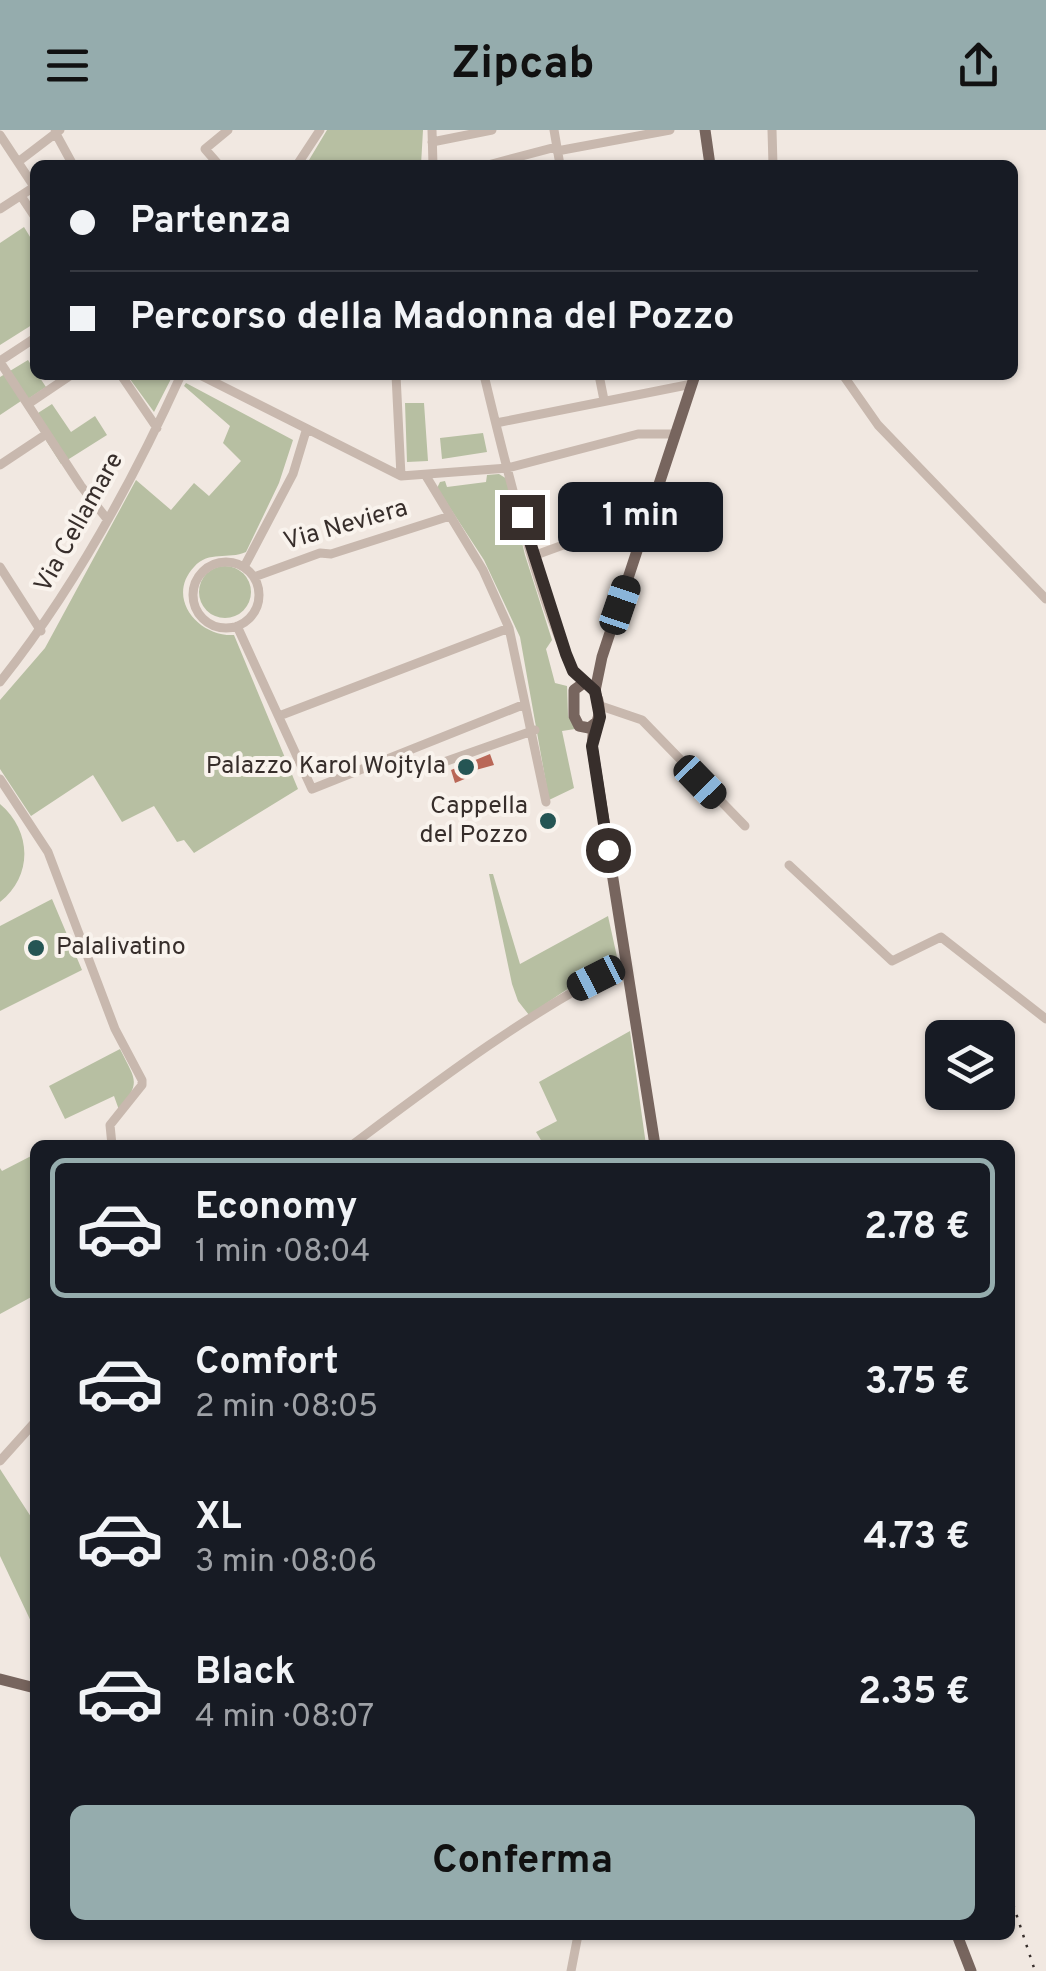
<!DOCTYPE html>
<html lang="it">
<head>
<meta charset="utf-8">
<style>
  body { margin:0; font-family:Overpass,sans-serif; background:#242831; color:#f1f3f6; height:100vh; display:flex; flex-direction:column; font-size:38px; white-space:nowrap }
  * { box-sizing:border-box; margin:0 }
  p { font-size:32px; color:#9ea1a6 }
  .icon { flex:none; width:55px; height:55px; fill:none; stroke:currentColor; stroke-width:2; stroke-linecap:round; stroke-linejoin:round }
  .map { position:relative; flex:1; overflow:hidden }
  .side { position:absolute; left:30px; top:1010px; width:985px; height:800px; display:flex; flex-direction:column; background:#171b24; border-radius:15px; box-shadow:0 2px 8px #0004 }
  .side>* { flex:none }
  .banner { position:absolute; left:30px; top:30px; width:988px; height:220px; border-radius:15px; box-shadow:0 2px 8px #0004; display:grid; align-content:center; height:220px; padding:0 40px; background:#171b24 }
  .buttons { position:absolute; left:925px; top:890px; display:grid; gap:20px }
  .buttons a { display:grid; place-items:center; width:90px; height:90px; border-radius:15px; background:#171b24; box-shadow:0 2px 8px #0004; font-size:50px }
  .end { position:absolute; width:45px; height:45px; margin:-22px; border:12px solid #372e2b; background:#fff; box-shadow:0 0 0 5px #fff }
  .from { border-radius:50% }
  .bubble { position:absolute; height:70px; border-radius:15px; background:#171b24; box-shadow:0 2px 8px #0004; font-size:32px; font-weight:700; line-height:70px; text-align:center }
  .car { position:absolute; width:30px; height:60px; margin:-30px -15px; border-radius:12px; box-shadow:0 0 8px 2px #0007; background:linear-gradient(#222 24%,#8ab4d8 0 40%,#222 0 76%,#8ab4d8 0 86%,#222 0) }
  .banner b { display:flex; align-items:center; gap:35px; height:95px; font-size:38px }
  .banner b+b { border-top:2px solid #363941 }
  .banner i { width:25px; height:25px; background:#f1f3f6 }
  ul { padding:18px 0 0; list-style:none }
  li { display:flex; align-items:center; gap:30px; height:140px; margin:0 20px 15px; padding:0 20px; border:5px solid transparent; border-radius:15px }
  li div { flex:1 }
  li b { display:block; font-size:38px }
  li em { font-style:normal; font-weight:700 }
  li.current { border-color:#95acad }
  li>.icon { width:90px; height:90px; stroke-width:1.5 }
  .primary-button { display:flex; gap:20px; margin-top:auto; padding:20px 40px }
  .primary-button a { flex:1; height:115px; border-radius:15px; background:#95acad; color:#111; font-size:40px; font-weight:700; line-height:115px; text-align:center }
  header { display:flex; justify-content:space-between; align-items:center; height:130px; padding:0 40px; background:#95acad; color:#111; font-size:45px; font-weight:700 }
  .map>svg:first-child { display:block }
  .green { fill:#b7bfa2 }
  .building { fill:#b96757 }
  .lines { fill:none; stroke-linecap:round; stroke-linejoin:round }
  .minor { stroke:#c8b8ae; stroke-width:9 }
  .major { stroke:#77655e; stroke-width:11 }
  .rail { stroke:#372e2b; stroke-width:2.5; stroke-dasharray:2.5 8; stroke-linecap:butt }
  .route { stroke:#372e2b; stroke-width:12 }
  .poi-dot { fill:#255554; stroke:#f9f3ed; stroke-width:4 }
  .labels { text-anchor:middle; dominant-baseline:central; stroke-width:8; stroke-linejoin:round; paint-order:stroke }
  .street-label { font-size:25px; fill:#372e2b; stroke:#f9f3ed }
  .poi-label { font-size:25px; fill:#372e2b; stroke:#f9f3ed; text-anchor:end }
</style>
</head>
<body>
<header><svg class="icon" aria-label="menu" viewBox="0 0 24 24"><path d="M4 6h16M4 12h16M4 18h16"/></svg>Zipcab<svg class="icon" aria-label="share" viewBox="0 0 24 24"><path d="M12 15V3M7 8l5-5 5 5M5 13v7h14v-7"/></svg></header>
<div class="map">
<svg width="1046" height="1841" viewBox="0 0 1046 1841">
  <rect width="100%" height="100%" fill="#f1e8e1"/>
  <!-- green -->
  <path class="green" d="M327,0H423L421,35H306Z
    M24,97L35,115V193L0,215V113Z
    M28,230L46,257L28,269L38,283L52,274L71,302L95,286L107,305L61,334L21,271L0,285V247Z
    M127,245H173L154,282Z
    M186,253L293,310L279,353L246,422C228,430 209,420 194,437C165,468 199,507 234,505L298,659L194,723L184,710L177,712L154,676L122,692L93,645L31,686L0,639V570L45,518L136,350L171,380L194,353L209,366L241,331L223,313L230,296L184,256Z
    M405,273H424L428,331L407,332Z
    M483,303L487,322L442,329L440,308Z
    M499,344L507,349L525,425L552,510L546,519L555,553L567,556L568,586L575,599L562,601L574,658L549,670L520,507L484,430L437,358L440,352L445,351L447,357L486,352L487,345Z
    M199 462a26 26 0 1 1 52 0a26 26 0 1 1-52 0Z
    M0,674C32,701 33,746 0,772Z
    M489,744H493L520,834L608,786L619,836L566,860L529,885L518,871L512,854Z
    M52,769L82,840L0,881V796Z
    M630,901L646,1015H544L536,1002L557,991L539,952Z
    M120,919C135,950 142,951 119,980L114,966L65,989L49,956Z
    M35,1024V1165L0,1184V1038L2,1041Z
    M0,1339L35,1393V1500L0,1426Z"/>
  <!-- building -->
  <path class="building" d="M490,624L494,635L465,643L467,648L455,653L451,640Z"/>
  <g class="lines">
    <!-- minor -->
    <path class="minor" d="M432,0L433,35
      M554,0L560,35
      M772,0L773,35
      M55,2L73,35
      M0,5L35,58
      M432,12L492,0
      M557,21L670,0
      M18,32L60,0
      M219,35L205,19L228,0
      M297,35L320,0
      M488,35L556,17
      M21,66L35,87
      M0,79L34,57
      M0,231L35,208
      M0,232L81,356L107,389
      M121,245L157,298
      M200,245L401,346L508,338L638,304H676
      M396,245L401,346
      M484,245C498,303 548,517 583,552
      M599,245L604,270
      M843,245L878,295L1046,469
      M31,272L71,245
      M496,293L692,254
      M0,335L42,307
      M426,346L483,440L509,498L546,672
      M533,426L651,383
      M193 465a33 33 0 1 1 66 0a33 33 0 1 1-66 0Z
      M0,437L41,501
      M244,437L293,344L306,301
      M254,447L320,423L331,424L450,386
      M237,496L312,659L525,574
      M0,552C74,459 132,353 181,245
      M598,575L642,590L745,696
      M279,586L509,498
      M444,632L535,600
      M0,649L48,722L115,899L142,950V955L110,995L112,1015
      M789,735L892,831L941,807L1046,889
      M352,1015C440,949 527,883 626,833
      M0,1331L35,1292
      M571,1841L578,1805"/>
    <!-- major -->
    <path class="major" d="M705,0L710,35
      M585,552C598,559 602,579 597,592L589,598L579,596L574,586V560Z
      M595,561L602,527L695,245
      M594,596L592,616L655,1015
      M0,1549L35,1558
      M957,1805L971,1841"/>
    <!-- rail -->
    <path class="rail" d="M1010,1765L1035,1841"/>
  </g>
  <g class="lines">
    <!-- route -->
    <path class="route" d="M522,387L566,524L573,541L595,561L600,587L592,616L608,720"/>
  </g>
  <!-- markers -->
  <g class="poi-dot">
    <circle cx="466" cy="637" r="10"/>
    <circle cx="548" cy="691" r="10"/>
    <circle cx="36" cy="818" r="10"/>
  </g>
  <g class="labels">
    <!-- street labels -->
    <g class="street-label">
      <text transform="translate(80 393) rotate(-61)">Via Cellamare</text>
      <text transform="translate(346 396) rotate(-16)">Via Neviera</text>
    </g>
    <!-- poi labels -->
    <g class="poi-label">
      <text x="446" y="637">Palazzo Karol Wojtyla</text>
      <text x="528" y="677">Cappella<tspan x="528" dy="29">del Pozzo</tspan></text>
      <text x="56" y="818" text-anchor="start">Palalivatino</text>
    </g>
  </g>
</svg>
<div class="buttons">
<a><svg class="icon" aria-label="layers" viewBox="0 0 24 24"><path d="M12 4l9 5-9 5-9-5zM3 14l9 5 9-5"/></svg></a>
</div>
<i class="end from" style="left:608px;top:720px"></i>
<i class="end" style="left:522px;top:387px"></i>
<div class="bubble" style="left:558px;top:352px;width:165px">1 min</div>
<i class="car" style="left:620px;top:475px;rotate:19deg"></i>
<i class="car" style="left:700px;top:652px;rotate:136deg"></i>
<i class="car" style="left:596px;top:848px;rotate:243deg"></i>
<div class="banner">
<b><i class="from"></i>Partenza</b>
<b><i></i>Percorso della Madonna del Pozzo</b>
</div>
<section class="side">
<ul>
<li class="current"><svg class="icon" aria-label="car" viewBox="0 0 24 24"><path d="M5 17H2v-5l4-1 3-4h7l3 4 3 1v5h-3M9 17h6M6 11h13"/><circle cx="7" cy="17" r="2"/><circle cx="17" cy="17" r="2"/></svg><div><b>Economy</b><p>1 min · 08:04</p></div><em>2.78 €</em></li>
<li><svg class="icon" aria-label="car" viewBox="0 0 24 24"><path d="M5 17H2v-5l4-1 3-4h7l3 4 3 1v5h-3M9 17h6M6 11h13"/><circle cx="7" cy="17" r="2"/><circle cx="17" cy="17" r="2"/></svg><div><b>Comfort</b><p>2 min · 08:05</p></div><em>3.75 €</em></li>
<li><svg class="icon" aria-label="car" viewBox="0 0 24 24"><path d="M5 17H2v-5l4-1 3-4h7l3 4 3 1v5h-3M9 17h6M6 11h13"/><circle cx="7" cy="17" r="2"/><circle cx="17" cy="17" r="2"/></svg><div><b>XL</b><p>3 min · 08:06</p></div><em>4.73 €</em></li>
<li><svg class="icon" aria-label="car" viewBox="0 0 24 24"><path d="M5 17H2v-5l4-1 3-4h7l3 4 3 1v5h-3M9 17h6M6 11h13"/><circle cx="7" cy="17" r="2"/><circle cx="17" cy="17" r="2"/></svg><div><b>Black</b><p>4 min · 08:07</p></div><em>2.35 €</em></li>
</ul>
<div class="primary-button"><a>Conferma</a></div>
</section>
</div>
</body>
</html>
